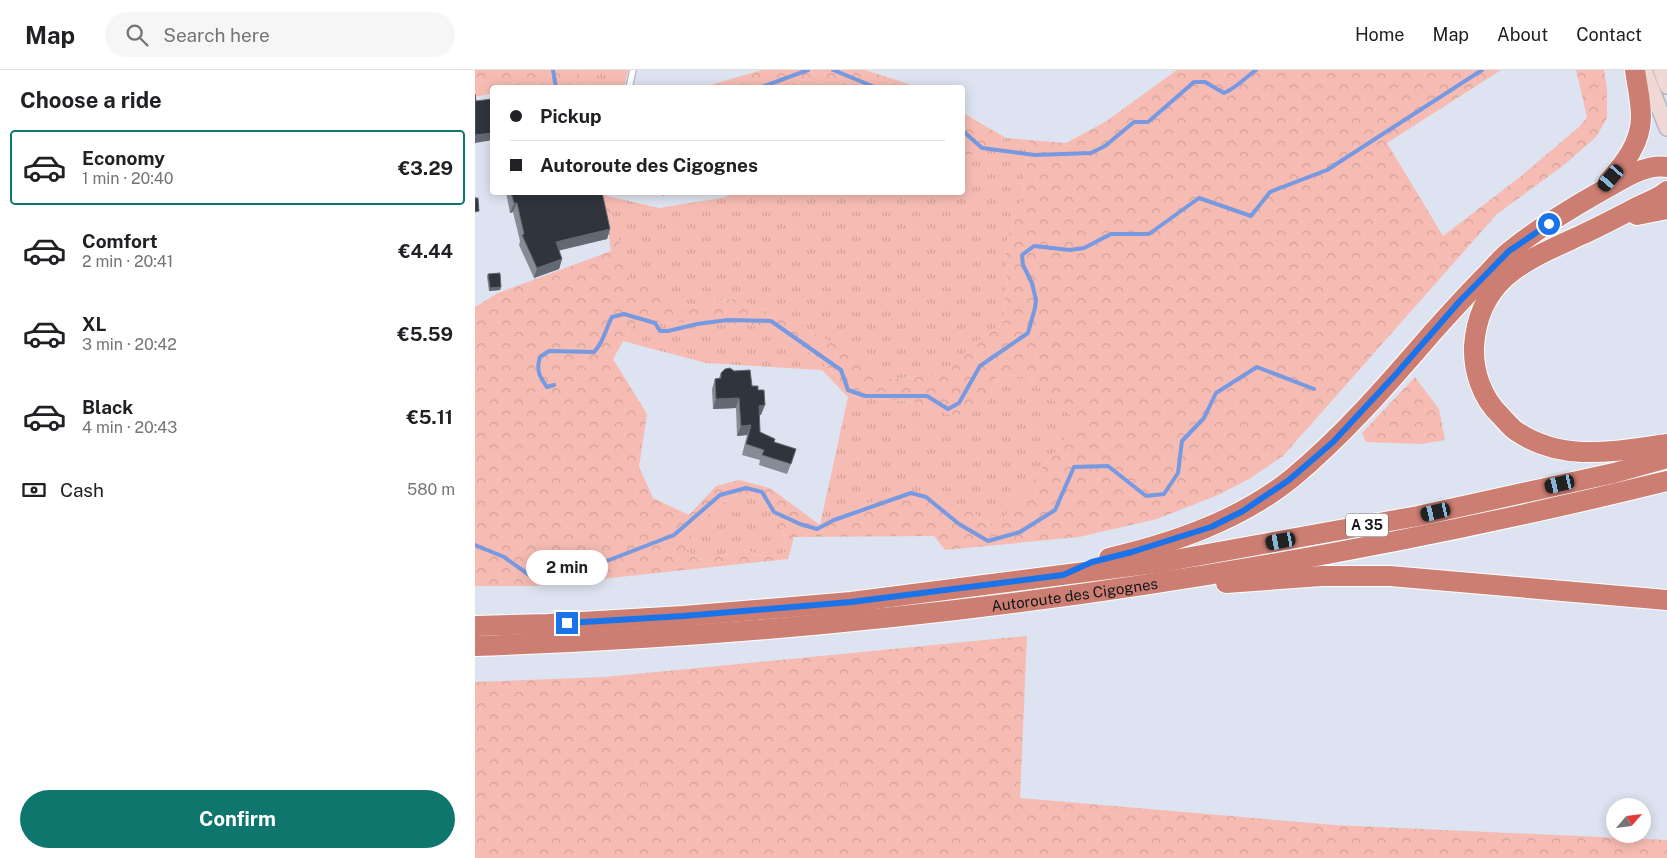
<!DOCTYPE html>
<html lang="en">
<head>
<meta charset="utf-8">
<style>
  body { margin:0; font-family:"Public Sans",sans-serif; background:#f6f6f6; color:#202124; height:100vh; display:flex; flex-direction:column; font-size:19px; white-space:nowrap }
  * { box-sizing:border-box; margin:0 }
  p { font-size:16px; color:#757577 }
  .icon { flex:none; width:28px; height:28px; fill:none; stroke:currentColor; stroke-width:2; stroke-linecap:round; stroke-linejoin:round }
  .map { position:relative; flex:1; overflow:hidden }
  .drawer { display:flex; flex-direction:column; background:#fff; width:475px }
  .drawer>* { flex:none }
  .banner { position:absolute; left:15px; top:15px; width:475px; height:110px; border-radius:5px; box-shadow:0 2px 12px #0003; display:grid; align-content:center; height:110px; padding:0 20px; background:#fff }
  .needle { width:32px; rotate:62deg }
  .buttons { position:absolute; left:1131px; top:728px; display:grid; gap:10px }
  .buttons a { display:grid; place-items:center; width:45px; height:45px; border-radius:50%; background:#fff; box-shadow:0 2px 12px #0003; font-size:25px }
  .end { position:absolute; width:22px; height:22px; margin:-11px; border:6px solid #1a73e8; background:#fff; box-shadow:0 0 0 2px #fff }
  .from { border-radius:50% }
  .bubble { position:absolute; height:35px; border-radius:18px; background:#fff; box-shadow:0 2px 12px #0003; font-size:16px; font-weight:700; line-height:35px; text-align:center }
  .car { position:absolute; width:15px; height:30px; margin:-15px -8px; border-radius:6px; box-shadow:0 0 4px 1px #0007; background:linear-gradient(#222 24%,#8ab4d8 0 40%,#222 0 76%,#8ab4d8 0 86%,#222 0) }
  .banner b { display:flex; align-items:center; gap:18px; height:48px; font-size:19px }
  .banner b+b { border-top:1px solid #e0e0e0 }
  .banner i { width:12px; height:12px; background:#202124 }
  ul { padding:0; list-style:none }
  li { display:flex; align-items:center; gap:15px; height:75px; margin:0 10px 8px; padding:0 10px; border:2px solid transparent; border-radius:5px }
  li div { flex:1 }
  li b { display:block; font-size:19px }
  li em { font-style:normal; font-weight:700 }
  li.current { border-color:#0f766e }
  li>.icon { width:45px; height:45px; stroke-width:1.5 }
  h2 { padding:0 20px; font-size:22px; line-height:60px }
  .pay { display:flex; align-items:center; gap:12px; height:55px; padding:0 20px; font-size:19px }
  .pay p { margin-inline-start:auto }
  .action { display:flex; gap:10px; margin-top:auto; padding:10px 20px }
  .action a { flex:1; height:58px; border-radius:30px; background:#0f766e; color:#fff; font-size:20px; font-weight:700; line-height:58px; text-align:center }
  header { display:flex; align-items:center; gap:30px; box-sizing:border-box; height:70px; padding:0 25px; background:#fff; border-bottom:1px solid #e0e0e0 }
  header strong { font-size:24px }
  nav { display:flex; gap:28px; margin-inline-start:auto; font-size:18px }
  .search { width:350px; height:45px; background:#f6f6f6; display:flex; align-items:center; gap:12px; box-sizing:border-box; padding:0 18px; border-radius:28px; color:#757577; font-size:19px }
  main { display:flex; flex:1; min-height:0 }
  .map>svg:first-child { display:block }
  .grass { fill:url(#grass-tufts) }
  .forest { fill:url(#forest-crowns); fill-rule:evenodd }
  .lines { fill:none; stroke-linecap:round; stroke-linejoin:round }
  .stream { stroke:#7699e1; stroke-width:4 }
  .lane-casing { stroke:#b0b6c3; stroke-width:8 }
  .secondary-casing { stroke:#b0b6c3; stroke-width:18 }
  .highway-casing { stroke:#fff; stroke-width:22 }
  .lane { stroke:#fff; stroke-width:5.5 }
  .secondary { stroke:#f0d8d5; stroke-width:15 }
  .highway { stroke:#cd7e72; stroke-width:20 }
  .wall { fill:#868c96 }
  .shaded-wall { fill:#636873 }
  .building { fill:#2f343d; stroke:#636873 }
  .route { stroke:#1a73e8; stroke-width:6 }
  .labels { text-anchor:middle; dominant-baseline:central; stroke-width:5; stroke-linejoin:round; paint-order:stroke }
  .shield { fill:#fff; stroke:#5a5c5f; stroke-width:1 }
  .shield-label { font-size:14px; font-weight:bold; fill:#14161a }
  .street-label { font-size:15px; fill:#14161a; stroke:#fff }
</style>
</head>
<body>
<header>
<strong>Map</strong>
<div class="search"><svg class="icon" aria-label="search" viewBox="0 0 24 24"><circle cx="10" cy="10" r="6"/><path d="M15 15l6 6"/></svg>Search here</div>
<nav><a>Home</a><a>Map</a><a>About</a><a>Contact</a></nav>
</header>
<main>
<section class="drawer">
<h2>Choose a ride</h2>
<ul>
<li class="current"><svg class="icon" aria-label="car" viewBox="0 0 24 24"><path d="M5 17H2v-5l4-1 3-4h7l3 4 3 1v5h-3M9 17h6M6 11h13"/><circle cx="7" cy="17" r="2"/><circle cx="17" cy="17" r="2"/></svg><div><b>Economy</b><p>1 min · 20:40</p></div><em>€3.29</em></li>
<li><svg class="icon" aria-label="car" viewBox="0 0 24 24"><path d="M5 17H2v-5l4-1 3-4h7l3 4 3 1v5h-3M9 17h6M6 11h13"/><circle cx="7" cy="17" r="2"/><circle cx="17" cy="17" r="2"/></svg><div><b>Comfort</b><p>2 min · 20:41</p></div><em>€4.44</em></li>
<li><svg class="icon" aria-label="car" viewBox="0 0 24 24"><path d="M5 17H2v-5l4-1 3-4h7l3 4 3 1v5h-3M9 17h6M6 11h13"/><circle cx="7" cy="17" r="2"/><circle cx="17" cy="17" r="2"/></svg><div><b>XL</b><p>3 min · 20:42</p></div><em>€5.59</em></li>
<li><svg class="icon" aria-label="car" viewBox="0 0 24 24"><path d="M5 17H2v-5l4-1 3-4h7l3 4 3 1v5h-3M9 17h6M6 11h13"/><circle cx="7" cy="17" r="2"/><circle cx="17" cy="17" r="2"/></svg><div><b>Black</b><p>4 min · 20:43</p></div><em>€5.11</em></li>
</ul>
<div class="pay"><svg class="icon" aria-label="cash" viewBox="0 0 24 24"><path d="M3 7h18v10H3z"/><circle cx="12" cy="12" r="2"/></svg>Cash<p>580 m</p></div>
<div class="action"><a>Confirm</a></div>
</section>
<div class="map">
<svg width="1192" height="788" viewBox="0 0 1192 788">
  <defs>
    <pattern id="grass-tufts" width="24" height="20" patternUnits="userSpaceOnUse" patternTransform="scale(1.25)"><rect width="24" height="20" fill="#f6bcb3"/><path d="M3 7l-1-3M5 7V3M7 7l1-3M15 17l-1-3M17 17v-4M19 17l1-3" fill="none" stroke="#d2a199"/></pattern>
    <pattern id="forest-crowns" width="20" height="18" patternUnits="userSpaceOnUse" patternTransform="scale(1.25)"><rect width="20" height="18" fill="#f6bcb3"/><path d="M2 6a3 3 0 1 1 6 0M12 15a3 3 0 1 1 6 0" fill="none" stroke="#d2a199"/></pattern>
  </defs>
  <rect width="100%" height="100%" fill="#dde3f0"/>
  <!-- grass -->
  <path class="grass" d="M101,0H153L149,18L116,17Z
    M531,68L554,70L547,127L530,176L532,208L528,253L497,275L469,304L416,309L380,283L263,228L208,236L154,208L132,126L184,138L252,127L253,123L488,122V84L507,85Z
    M207,252L290,256L343,288L361,306L377,326L437,332L477,345L512,333L521,303L554,308L603,352L530,446L516,456L495,440L401,430L345,455L373,327L347,300L231,293L148,271L159,253Z
    M275,426L290,432L310,465L311,482C300,489 284,488 274,480L224,490L211,481L222,453L251,431Z"/>
  <!-- forest -->
  <path class="forest" d="M0,0H101L116,17L74,18C64,12 53,17 42,17C34,18 26,17 18,18L17,23L0,27Z
    M287,0H390L443,17H228Z
    M702,0H1026L912,73L968,166L1045,107L1105,56L1112,47L1101,0H1129L1132,18V48L1121,67L1089,95L1022,144L808,386L774,409L743,425L682,449L604,467L470,480L459,466L319,467L313,489L61,516H0V237L23,223L136,181L128,123H132L154,208L208,236L263,228L380,283L416,309L468,304L497,275L528,253L532,208L530,176L547,127L554,70L591,73L630,52ZM207,252L290,256L343,288L361,306L376,326L437,332L477,346L496,344L512,333L522,303L554,308L603,352L530,446L516,456L495,440L461,429H438L401,430L345,455L295,418L264,410L241,416L214,445L178,428L164,397L172,344L138,289L159,253ZM275,426L290,432L310,465L311,481C300,489 284,488 274,480L224,490L211,481L222,453L251,431Z
    M488,43L531,68L507,85L488,84Z
    M940,307L964,339L970,370L947,374L891,372L887,363Z
    M552,566L545,728L860,755L1192,770V788H0V612L130,607Z"/>
  <g class="lines">
    <!-- stream -->
    <path class="stream" d="M78,0L81,18
      M358,0L402,18
      M284,18L333,0
      M488,61L507,78L560,85L616,83L630,76L659,52H673L719,12H730L749,23C761,18 770,8 781,0
      M79,315L72,317C64,306 61,300 65,287L74,281L119,282C129,272 130,260 137,247L149,244L180,253L185,261H193L222,254L253,250L296,251L366,300L373,320L390,326H452L473,339L484,333L505,296L553,263L560,238L561,230L557,213L548,195L547,185L559,176L595,180L609,178L636,164H674L724,128L776,146L795,122L852,100L1007,0
      M0,475L29,487L57,507L85,509L199,465L245,425L271,418L287,422L299,442L325,454L342,459L359,450L436,423L451,427L484,454L513,471L545,462L580,440L599,397L633,396L671,426L689,424L703,403L707,371L729,348L741,323L782,297L839,319"/>
    <defs>
      <path id="lane" d="M154,18L158,0"/>
      <path id="secondary" d="M1169,0L1192,58
        M1186,0L1192,16"/>
      <g id="highway">
        <path d="M1133,112C1149,94 1166,73 1166,47C1166,32 1162,15 1160,0"/>
        <path d="M1192,121C1184,128 1172,132 1162,137C1143,147 1124,157 1104,166C1050,191 1004,208 999,276C998,301 1007,328 1025,345C1030,350 1035,357 1041,361C1087,393 1141,381 1192,374"/>
        <path d="M1162,145L1192,139"/>
        <path d="M634,488C698,473 763,451 816,409C868,366 913,314 957,263C975,243 992,224 1011,205C1019,197 1026,188 1035,181C1063,158 1098,137 1130,119C1148,109 1171,93 1192,97"/>
        <path d="M751,513L847,506H915L1192,530"/>
        <path d="M0,556L73,554L208,546L376,532L688,492L943,446L1139,403L1192,388"/>
        <path id="s1" d="M0,576C401,563 802,507 1192,411"/>
      </g>
    </defs>
    <!-- lane casing -->
    <use href="#lane" class="lane-casing"/>
    <!-- secondary casing -->
    <use href="#secondary" class="secondary-casing"/>
    <!-- highway casing -->
    <use href="#highway" class="highway-casing"/>
    <!-- lane -->
    <use href="#lane" class="lane"/>
    <!-- secondary -->
    <use href="#secondary" class="secondary"/>
    <!-- highway -->
    <use href="#highway" class="highway"/>
  </g>
  <!-- wall -->
  <path class="wall" d="M31,122H127L135,159L132,169L84,180L87,189L84,199L59,208L44,175L45,171L38,142L35,143Z
    M183,122H191L188,126Z
    M13,204L26,217L25,220L14,221L12,207Z
    M246,303L277,316L286,345H284L285,362L299,372L316,394L312,404L284,395L285,390L267,385L272,365L262,366L261,338L238,339L237,319L240,309L244,308Z"/>
  <!-- shaded-wall -->
  <path class="shaded-wall" d="M18,63V70L0,73V65Z
    M39,133H42L38,142L35,143Z
    M135,159L132,169L78,182L81,172Z
    M87,189L84,199L59,208L62,198Z
    M26,217L25,220L14,221L15,218Z
    M264,328L261,338L238,339L241,329Z
    M290,335L286,345L280,346L284,336Z
    M276,355L272,365L262,366L266,356Z"/>
  <!-- building -->
  <path class="building" d="M0,24L1,31L17,29L18,63L0,65Z
    M36,122H127L135,159L81,172L87,189L62,198L47,165L49,164L42,133H39Z
    M0,128H3L4,141L0,142Z
    M25,203L26,217L15,218L13,204Z
    M255,298L259,301L275,300L277,316H283V320H289L290,335L284,336L285,362L300,369L299,372L321,379L316,394L287,385L289,380L271,374L276,355L266,356L264,328L241,329L240,309L246,308V303L250,299Z"/>
  <g class="lines">
    <!-- route -->
    <path class="route" d="M92,553L208,546L376,532L588,505L617,492L657,482L736,457L768,441L814,410L858,372L922,303L984,232L1034,181L1074,154"/>
  </g>
  <g class="labels">
    <!-- shield labels -->
    <rect class="shield" x="871" y="443.5" width="42" height="23" rx="4"/>
    <g class="shield-label">
      <text x="892" y="455">A 35</text>
    </g>
    <!-- street labels -->
    <g class="street-label">
      <text stroke="none"><textPath href="#s1" startOffset="602">Autoroute des Cigognes</textPath></text>
    </g>
  </g>
</svg>
<div class="buttons">
<a><svg class="needle" viewBox="-14 -14 28 28"><path d="M0-13l5 13h-10z" fill="#e53935"/><path d="M0 13l5-13h-10z" fill="#757577"/></svg></a>
</div>
<i class="end from" style="left:1074px;top:154px"></i>
<i class="end" style="left:92px;top:553px"></i>
<div class="bubble" style="left:51px;top:480px;width:82px">2 min</div>
<i class="car" style="left:1136px;top:108px;rotate:221deg"></i>
<i class="car" style="left:1085px;top:414px;rotate:257deg"></i>
<i class="car" style="left:961px;top:442px;rotate:257deg"></i>
<i class="car" style="left:806px;top:471px;rotate:260deg"></i>
<div class="banner">
<b><i class="from"></i>Pickup</b>
<b><i></i>Autoroute des Cigognes</b>
</div>
</div>
</main>
</body>
</html>
